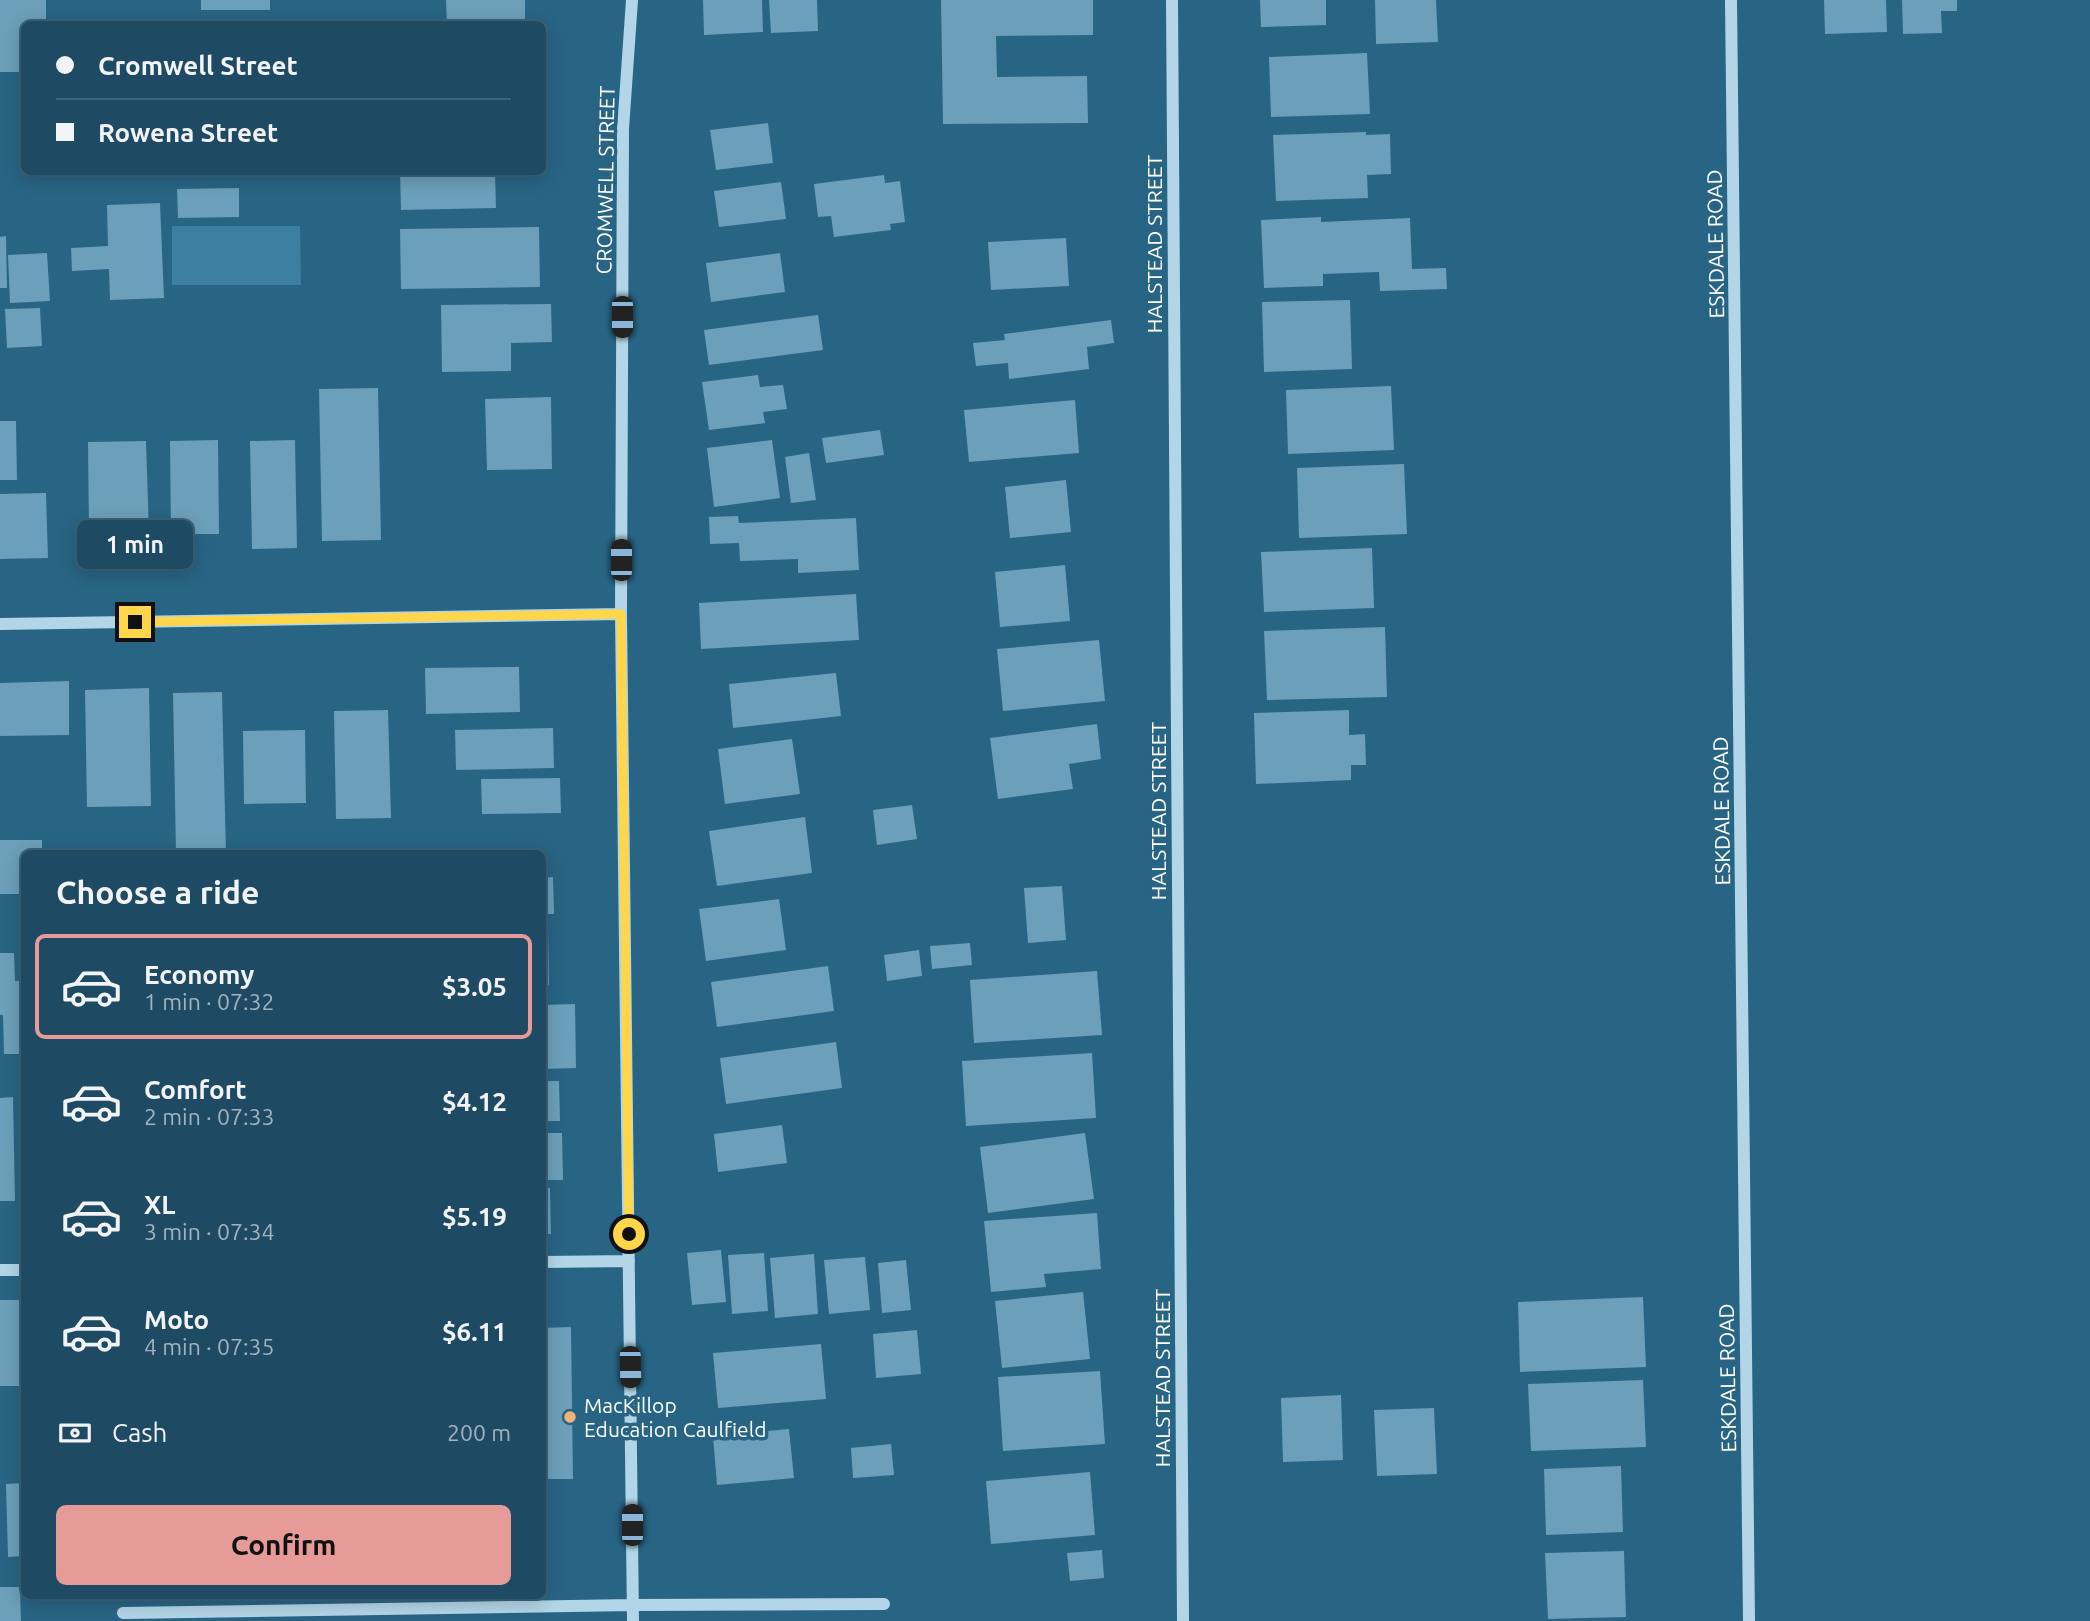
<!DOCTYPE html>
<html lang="en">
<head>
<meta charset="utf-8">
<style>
  body { margin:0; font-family:Ubuntu,sans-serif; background:#2b556c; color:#f1f3f6; height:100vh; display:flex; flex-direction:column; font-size:26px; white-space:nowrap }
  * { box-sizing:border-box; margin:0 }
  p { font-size:23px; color:#a1b3be }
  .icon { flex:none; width:38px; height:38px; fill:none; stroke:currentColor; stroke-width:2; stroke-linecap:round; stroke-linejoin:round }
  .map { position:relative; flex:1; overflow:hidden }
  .side { position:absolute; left:21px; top:850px; width:525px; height:749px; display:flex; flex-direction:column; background:#1e4b63; border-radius:10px; box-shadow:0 4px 18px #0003,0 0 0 2px #3c6378 }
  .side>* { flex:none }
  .hud { position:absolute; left:21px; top:21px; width:525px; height:154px; border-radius:10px; box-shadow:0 4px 18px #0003,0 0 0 2px #3c6378; display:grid; align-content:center; height:154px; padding:0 35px; background:#1e4b63 }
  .end { position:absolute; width:32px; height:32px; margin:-16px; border:9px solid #ffd54a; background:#111; box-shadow:0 0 0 4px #111 }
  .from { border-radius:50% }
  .bubble { position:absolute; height:49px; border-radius:10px; background:#1e4b63; box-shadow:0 4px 18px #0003,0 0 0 2px #3c6378; font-size:23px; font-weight:700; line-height:49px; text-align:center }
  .car { position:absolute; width:21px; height:42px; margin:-21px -10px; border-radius:9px; box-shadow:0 0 5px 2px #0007; background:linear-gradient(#222 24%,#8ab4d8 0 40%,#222 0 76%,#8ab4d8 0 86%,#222 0) }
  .hud b { display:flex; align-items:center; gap:24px; height:66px; font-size:26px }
  .hud b+b { border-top:2px solid #3c6378 }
  .hud i { width:18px; height:18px; background:#f1f3f6 }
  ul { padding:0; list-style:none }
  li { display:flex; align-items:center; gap:21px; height:105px; margin:0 14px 10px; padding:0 21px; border:4px solid transparent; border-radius:10px }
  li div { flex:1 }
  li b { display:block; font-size:26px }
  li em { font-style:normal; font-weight:700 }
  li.on { border-color:#e69b98 }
  li>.icon { width:63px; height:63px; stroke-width:1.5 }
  h2 { padding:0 35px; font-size:32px; line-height:84px }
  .pay { display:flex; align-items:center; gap:18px; height:77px; padding:0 35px; font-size:26px }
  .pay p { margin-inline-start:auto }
  .cta { display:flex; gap:14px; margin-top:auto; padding:14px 35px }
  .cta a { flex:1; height:80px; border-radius:10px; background:#e69b98; color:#111; font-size:28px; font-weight:700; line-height:80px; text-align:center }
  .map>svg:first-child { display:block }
  .green { fill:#3d7fa0 }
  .building { fill:#6c9fb9 }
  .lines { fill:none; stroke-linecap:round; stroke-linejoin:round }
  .minor { stroke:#b2d5e7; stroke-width:12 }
  .route { stroke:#ffd54a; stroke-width:9 }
  .poi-dot { fill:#efb378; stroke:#286484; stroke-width:2.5 }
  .labels { text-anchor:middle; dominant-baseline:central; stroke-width:7; stroke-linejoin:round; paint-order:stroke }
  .street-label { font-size:21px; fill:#fff; stroke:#286484 }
  .poi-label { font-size:21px; fill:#fff; stroke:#286484; text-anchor:start }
</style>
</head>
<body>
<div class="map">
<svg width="2090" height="1621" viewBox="0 0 2090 1621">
  <rect width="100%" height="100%" fill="#286484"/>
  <!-- green -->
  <path class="green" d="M172,226H300L301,285H172Z"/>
  <!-- building -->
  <path class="building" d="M0,0H46V24H24V72H0Z
    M201,0H270V10H201Z
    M446,0H525V24H447Z
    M703,0H762L763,32L704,35Z
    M769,0H817L818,31L771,33Z
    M941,0H1093V35L996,36L997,77L1087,76L1088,123L943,124Z
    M1260,0H1326V25L1261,27Z
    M1375,0H1436L1438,42L1376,44Z
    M1824,0H1886L1887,32L1825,34Z
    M1902,0H1957V11H1941L1942,33L1903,34Z
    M1367,53L1370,114L1271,117L1269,57Z
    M768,123L773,163L716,170L710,130Z
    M1366,132V135L1390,134L1391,174L1367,175L1368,198L1276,201L1273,135Z
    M400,172H495L496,208L401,210Z
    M884,175L885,183L900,181L905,222L890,224L891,230L834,237L831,216L818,217L814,184Z
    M781,182L786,219L719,227L714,191Z
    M239,188V217L178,218L177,189Z
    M160,203L164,298L110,300L109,269L72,271L71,248L108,246L107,205Z
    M1321,217V222L1410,218L1412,269L1446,268L1447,289L1380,291L1379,272L1323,274V286L1264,288L1261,220Z
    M539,227L540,287L401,289L400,229Z
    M6,236L7,288H0V237Z
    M1066,238L1069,286L991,290L988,242Z
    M47,253L50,301L10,303L8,255Z
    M780,253L785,292L711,302L706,263Z
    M1350,300L1352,369L1264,372L1262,302Z
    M551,304L552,342L511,343V371L442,372L441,305Z
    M40,308L42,346L7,348L5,309Z
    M818,315L823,350L709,365L704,330Z
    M1111,320L1114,343L1087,347L1089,369L1009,379L1008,363L976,366L973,343L1005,340L1004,334Z
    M758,375L760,387L783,385L787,409L763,412L765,423L709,430L702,382Z
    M1391,386L1394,450L1288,454L1286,390Z
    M378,388L381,540L322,541L319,389Z
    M551,397L552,469L487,470L485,399Z
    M1075,400L1079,453L969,462L964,410Z
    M0,421H16L17,480H0Z
    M880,430L884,455L826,463L822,438Z
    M218,440L219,534H171L170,441Z
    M295,440L297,548L252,549L250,441Z
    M772,440L780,498L714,507L707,448Z
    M146,441L149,532L89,533L88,442Z
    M809,453L816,500L791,503L785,457Z
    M1404,464L1407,534L1299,538L1297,468Z
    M1066,480L1071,532L1010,538L1005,487Z
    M46,493L48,558L0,559V494Z
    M738,516L739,523L856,518L859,570L798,573V559L740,561L739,543L710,544L709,517Z
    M1372,548L1374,608L1264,612L1261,552Z
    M1065,565L1070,621L1000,627L995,572Z
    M856,594L859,640L701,649L699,603Z
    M1385,627L1387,697L1267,700L1264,631Z
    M1099,640L1105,701L1003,711L997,649Z
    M519,667L520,712L426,714L425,668Z
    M836,673L841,716L733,728L729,684Z
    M69,681V735L0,736V683Z
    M149,688L151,806L87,807L85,690Z
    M222,692L226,854H176L173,693Z
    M388,710L391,818L336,819L334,711Z
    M1349,710V735L1365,734L1366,765H1351V780L1256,784L1254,713Z
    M1097,724L1101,759L1069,764L1073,789L998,799L990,738Z
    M553,728L554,768L456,770L455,730Z
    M305,730L306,803L244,804L243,731Z
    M792,739L800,794L725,804L718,749Z
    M560,778L561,813L482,814L481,779Z
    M912,805L917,839L877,845L873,810Z
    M805,817L812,873L717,886L709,831Z
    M0,840H42V854H24V894H0Z
    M553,877L554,914H542V878Z
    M1062,886L1066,940L1028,943L1024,888Z
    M779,899L786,950L706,961L699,909Z
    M542,929H548L549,985H542Z
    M970,943L972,965L932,969L930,946Z
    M919,950L922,976L887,981L884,955Z
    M0,953H14L15,981H24V1054H4L3,1015H0Z
    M828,966L834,1011L717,1027L711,982Z
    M1097,971L1102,1035L974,1043L970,980Z
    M575,1004L576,1068L542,1069V1005Z
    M836,1042L842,1088L726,1104L720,1058Z
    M1092,1053L1096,1118L966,1126L962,1061Z
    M542,1081H559L560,1121H542Z
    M13,1097L15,1201H0V1098Z
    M782,1125L787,1163L718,1172L714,1134Z
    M542,1133H562L563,1180H542Z
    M1085,1133L1094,1199L988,1213L980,1147Z
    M542,1188H550L551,1234H542Z
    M1097,1213L1101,1269L1044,1274L1046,1287L991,1292L984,1221Z
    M721,1250L726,1302L692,1305L687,1253Z
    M764,1253L768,1311L732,1314L728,1255Z
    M814,1254L818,1314L775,1318L770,1258Z
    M865,1257L870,1310L829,1314L824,1260Z
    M906,1260L911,1310L882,1313L878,1263Z
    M1083,1292L1090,1359L1002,1368L995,1301Z
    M1643,1297L1646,1367L1520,1372L1518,1302Z
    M0,1300H24V1386H0Z
    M571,1327L573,1479H542V1328Z
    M917,1330L921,1374L876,1378L873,1334Z
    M821,1344L826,1399L718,1408L713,1353Z
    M1100,1371L1105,1444L1003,1451L998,1377Z
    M1643,1380L1646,1447L1531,1451L1528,1384Z
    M1341,1395L1343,1460L1283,1462L1281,1398Z
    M1434,1408L1437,1474L1377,1476L1374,1410Z
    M789,1429L794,1478L717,1485L713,1436Z
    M891,1444L894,1475L853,1478L851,1448Z
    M1621,1466L1623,1532L1546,1535L1544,1469Z
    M1090,1472L1095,1535L991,1544L986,1481Z
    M24,1483V1556L8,1557L6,1484Z
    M1102,1550L1104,1578L1070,1581L1067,1553Z
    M1624,1551L1626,1617L1548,1619L1545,1553Z
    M0,1587H20L21,1621H0Z"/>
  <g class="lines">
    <!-- minor -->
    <path class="minor" d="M632,0L623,129L621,614L633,1621
      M1172,0L1183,1621
      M1731,0L1749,1621
      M0,624L621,614
      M542,1262L629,1261
      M0,1270H24
      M123,1613L633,1605L884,1604"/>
  </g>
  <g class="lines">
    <!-- route -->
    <path class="route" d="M135,622L621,614L629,1234"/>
  </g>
  <!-- markers -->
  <circle class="poi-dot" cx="570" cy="1417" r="7"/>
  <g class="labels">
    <!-- street labels -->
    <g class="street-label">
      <text transform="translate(605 180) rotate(-89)">CROMWELL STREET</text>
      <text transform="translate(1154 244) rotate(-90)">HALSTEAD STREET</text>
      <text transform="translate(1715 244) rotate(-91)">ESKDALE ROAD</text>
      <text transform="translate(1158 811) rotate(-90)">HALSTEAD STREET</text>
      <text transform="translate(1721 811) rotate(-91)">ESKDALE ROAD</text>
      <text transform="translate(1162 1378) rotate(-90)">HALSTEAD STREET</text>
      <text transform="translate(1727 1378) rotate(-91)">ESKDALE ROAD</text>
    </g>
    <!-- poi labels -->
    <g class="poi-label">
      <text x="584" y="1405">MacKillop<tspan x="584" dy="24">Education Caulfield</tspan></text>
    </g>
  </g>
</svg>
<i class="end from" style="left:629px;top:1234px"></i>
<i class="end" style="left:135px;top:622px"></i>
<div class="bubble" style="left:77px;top:520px;width:116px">1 min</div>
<i class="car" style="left:622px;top:317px;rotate:180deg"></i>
<i class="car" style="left:621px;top:560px;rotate:0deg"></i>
<i class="car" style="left:630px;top:1367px;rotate:179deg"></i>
<i class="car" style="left:632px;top:1525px;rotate:0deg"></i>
<div class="hud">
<b><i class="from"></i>Cromwell Street</b>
<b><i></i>Rowena Street</b>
</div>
<section class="side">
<h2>Choose a ride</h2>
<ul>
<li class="on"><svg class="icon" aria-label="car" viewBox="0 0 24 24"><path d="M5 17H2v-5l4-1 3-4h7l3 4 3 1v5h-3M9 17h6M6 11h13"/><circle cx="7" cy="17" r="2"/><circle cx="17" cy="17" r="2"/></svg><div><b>Economy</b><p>1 min · 07:32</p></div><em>$3.05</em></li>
<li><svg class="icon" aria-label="car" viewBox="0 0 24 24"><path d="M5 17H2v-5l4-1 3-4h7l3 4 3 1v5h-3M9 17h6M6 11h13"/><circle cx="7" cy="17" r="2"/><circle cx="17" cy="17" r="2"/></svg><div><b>Comfort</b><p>2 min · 07:33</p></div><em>$4.12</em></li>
<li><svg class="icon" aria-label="car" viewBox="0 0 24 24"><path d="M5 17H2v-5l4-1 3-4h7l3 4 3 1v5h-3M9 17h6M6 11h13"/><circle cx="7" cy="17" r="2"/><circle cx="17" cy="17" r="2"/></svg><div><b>XL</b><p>3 min · 07:34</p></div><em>$5.19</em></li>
<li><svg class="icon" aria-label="car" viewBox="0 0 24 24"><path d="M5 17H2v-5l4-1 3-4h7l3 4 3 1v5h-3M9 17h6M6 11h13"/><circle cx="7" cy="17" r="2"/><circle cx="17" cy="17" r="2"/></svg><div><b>Moto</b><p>4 min · 07:35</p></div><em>$6.11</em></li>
</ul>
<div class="pay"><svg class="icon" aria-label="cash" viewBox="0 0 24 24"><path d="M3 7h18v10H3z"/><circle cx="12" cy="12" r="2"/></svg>Cash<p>200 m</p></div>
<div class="cta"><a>Confirm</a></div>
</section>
</div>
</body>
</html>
